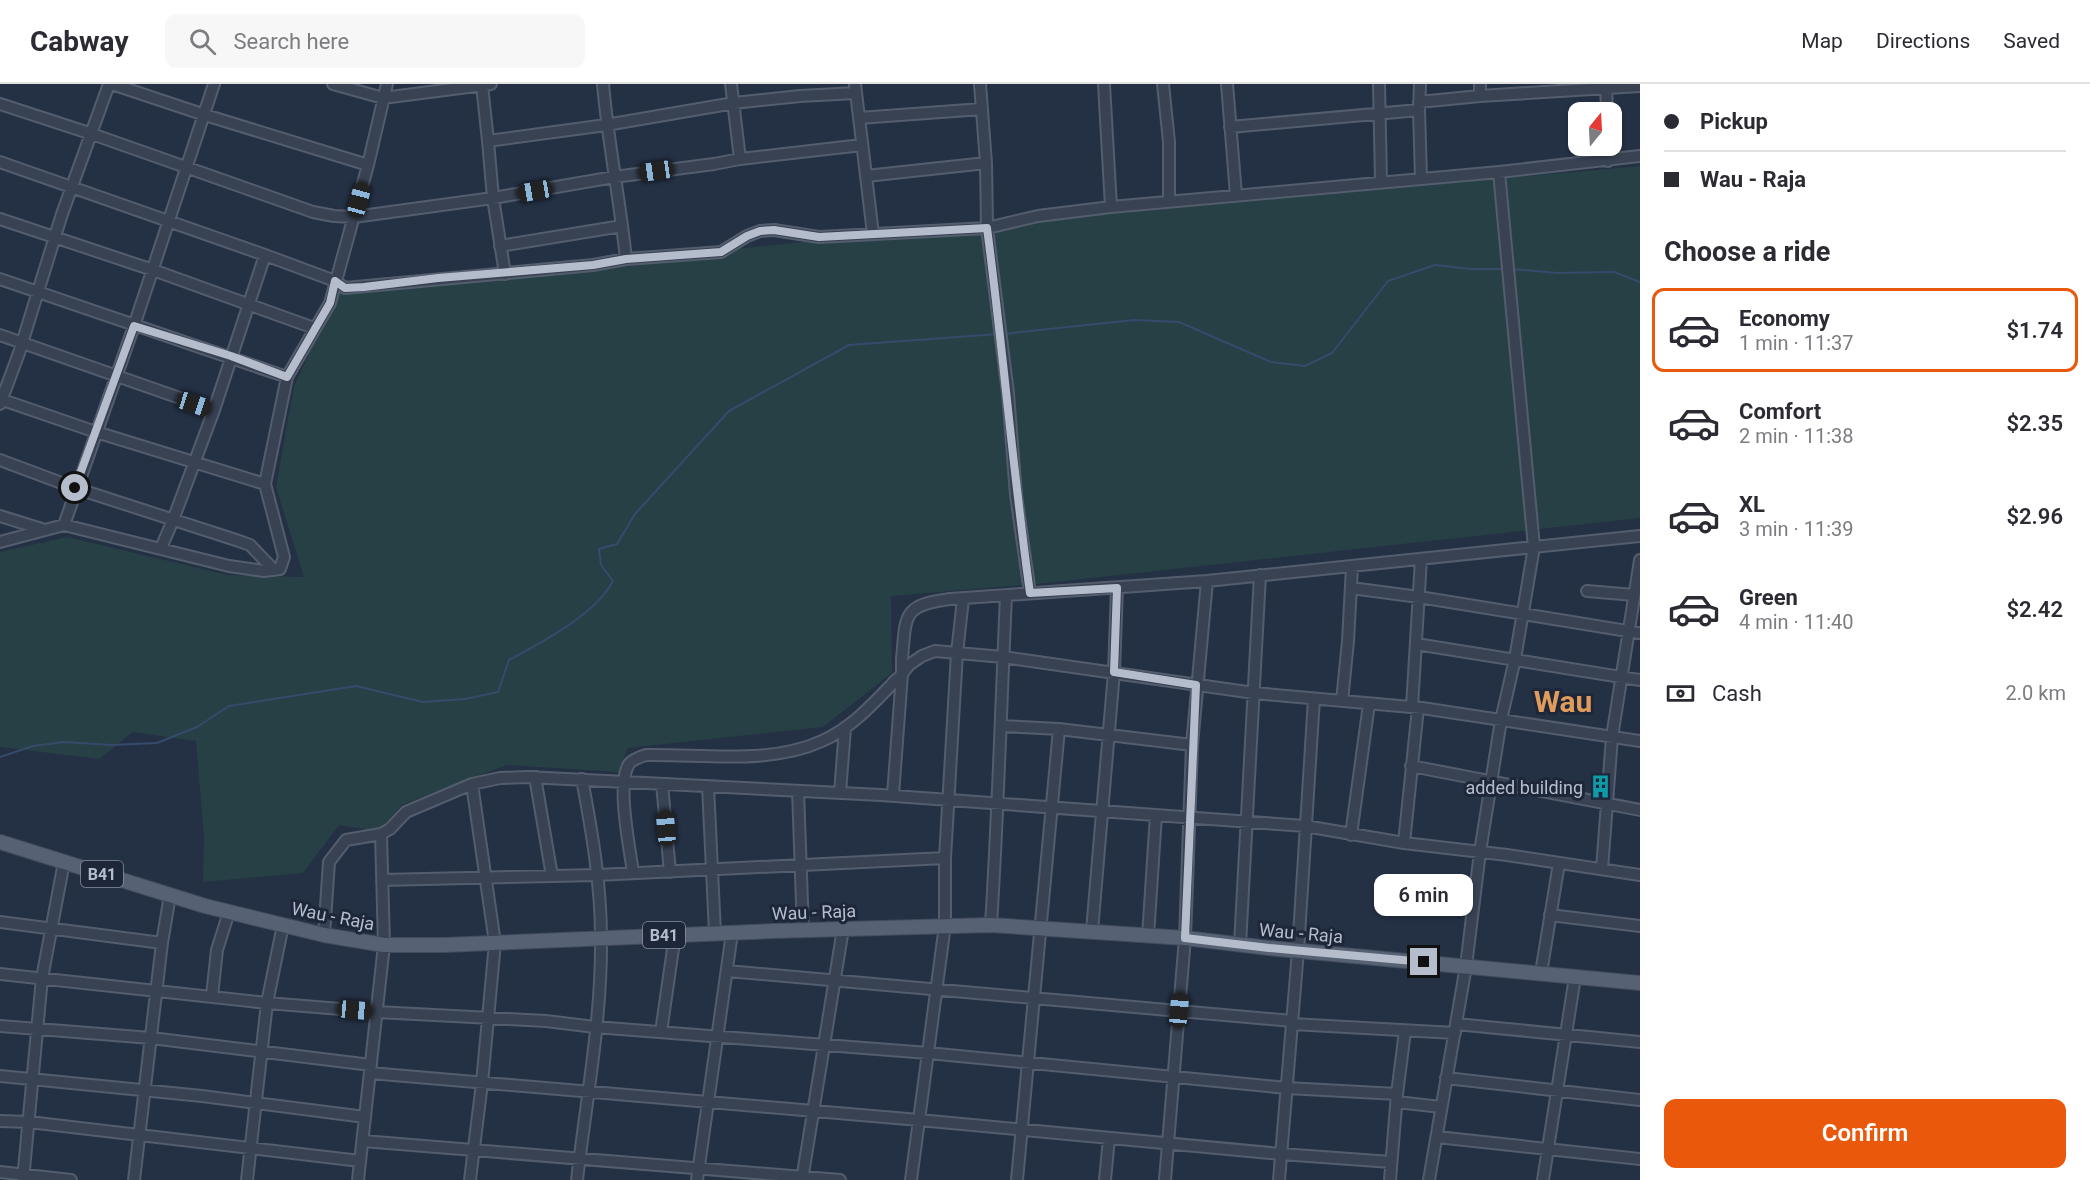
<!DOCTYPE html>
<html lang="en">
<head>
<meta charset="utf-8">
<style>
  body { margin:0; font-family:Roboto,sans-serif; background:#f7f7f7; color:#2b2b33; height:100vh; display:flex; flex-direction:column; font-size:22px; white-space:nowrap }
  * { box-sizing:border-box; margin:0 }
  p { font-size:20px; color:#7c7c81 }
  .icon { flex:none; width:33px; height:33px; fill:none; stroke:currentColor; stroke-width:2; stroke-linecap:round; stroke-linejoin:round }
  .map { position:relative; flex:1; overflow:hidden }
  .drawer { display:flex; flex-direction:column; background:#fff; width:450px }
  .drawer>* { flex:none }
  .hud { display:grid; align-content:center; height:132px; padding:0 24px; background:#fff }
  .needle { width:39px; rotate:18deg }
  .fabs { position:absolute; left:1568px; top:18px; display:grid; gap:12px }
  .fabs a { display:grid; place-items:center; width:54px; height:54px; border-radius:12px; background:#fff; box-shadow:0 2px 4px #0004; font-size:30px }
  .end { position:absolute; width:27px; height:27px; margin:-14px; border:8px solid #b5bdcd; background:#111; box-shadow:0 0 0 3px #111 }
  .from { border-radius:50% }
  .bubble { position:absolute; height:42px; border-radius:12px; background:#fff; box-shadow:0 2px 4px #0004; font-size:20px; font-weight:600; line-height:42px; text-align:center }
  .car { position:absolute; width:18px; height:36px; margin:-18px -9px; border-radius:8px; box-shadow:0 0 4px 2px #0007; background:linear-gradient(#222 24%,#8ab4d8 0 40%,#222 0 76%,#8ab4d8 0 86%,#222 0) }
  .hud b { display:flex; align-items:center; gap:21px; height:57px; font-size:22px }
  .hud b+b { border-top:2px solid #e1e1e2 }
  .hud i { width:15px; height:15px; background:#2b2b33 }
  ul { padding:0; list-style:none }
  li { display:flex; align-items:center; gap:18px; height:84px; margin:0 12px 9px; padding:0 12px; border:3px solid transparent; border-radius:12px }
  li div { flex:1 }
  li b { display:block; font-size:22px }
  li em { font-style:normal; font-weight:600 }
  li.active { border-color:#ea580c }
  li>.icon { width:54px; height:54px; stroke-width:1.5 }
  h2 { padding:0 24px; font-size:27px; line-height:72px }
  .pay { display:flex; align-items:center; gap:15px; height:66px; padding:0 24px; font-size:22px }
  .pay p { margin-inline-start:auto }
  .primary-button { display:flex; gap:12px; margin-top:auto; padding:12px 24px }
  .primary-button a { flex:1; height:69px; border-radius:12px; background:#ea580c; color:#fff; font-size:24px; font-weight:600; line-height:69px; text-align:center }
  header { display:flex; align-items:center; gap:36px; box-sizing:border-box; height:84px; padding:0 30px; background:#fff; border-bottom:2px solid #e1e1e2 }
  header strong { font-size:28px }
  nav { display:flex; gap:33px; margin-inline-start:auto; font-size:21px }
  .search { width:420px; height:54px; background:#f7f7f7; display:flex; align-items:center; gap:15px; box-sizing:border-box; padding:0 21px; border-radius:12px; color:#7c7c81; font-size:22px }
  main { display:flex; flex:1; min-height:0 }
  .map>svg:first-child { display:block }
  .green { fill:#264045 }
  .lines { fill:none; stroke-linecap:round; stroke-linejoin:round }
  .stream { stroke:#364a6c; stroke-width:2 }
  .minor-casing { stroke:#535d6d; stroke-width:14 }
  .major-casing { stroke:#424b5c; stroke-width:16 }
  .minor { stroke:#384253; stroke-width:10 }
  .major { stroke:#566173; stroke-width:14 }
  .route { stroke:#b5bdcd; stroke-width:8 }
  .labels { text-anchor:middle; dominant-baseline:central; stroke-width:6; stroke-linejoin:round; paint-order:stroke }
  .shield { fill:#1d2739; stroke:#8790a1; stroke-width:1.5 }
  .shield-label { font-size:16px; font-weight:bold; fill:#b5bdcd }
  .poi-label { font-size:18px; fill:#b5bdcd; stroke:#1d2739; text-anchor:end }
  .street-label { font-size:18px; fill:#b5bdcd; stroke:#1d2739 }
  .town-label { font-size:30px; font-weight:bold; fill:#e09c5d; stroke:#1d2739 }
</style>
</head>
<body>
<header>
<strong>Cabway</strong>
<div class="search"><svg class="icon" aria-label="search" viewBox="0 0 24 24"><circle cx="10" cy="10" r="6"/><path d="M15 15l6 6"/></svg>Search here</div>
<nav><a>Map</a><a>Directions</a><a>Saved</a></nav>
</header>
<main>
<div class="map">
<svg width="1640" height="1096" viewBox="0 0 1640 1096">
  <rect width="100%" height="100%" fill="#243044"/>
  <!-- green -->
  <path class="green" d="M1640,82V434L1037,500L891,512L892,589L823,643L628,664L618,688L507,681L401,721L383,748L339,741L303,789L203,798L204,753L196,657L133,648L99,675L0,663V468L67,453L228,491L304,493L276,403L294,302L339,206L812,157Z"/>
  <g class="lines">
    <!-- stream -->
    <path class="stream" d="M1511,185L1558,189L1614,188L1640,198
      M1003,250L1134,236L1179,238L1271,278L1305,282L1332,269L1388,197L1435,181L1470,185H1505
      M0,673L33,662L64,658L112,661L157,659L197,643L229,622L356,602L423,618L465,615L498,608L509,576C542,558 595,531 613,497L601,481L599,465L617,460L635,430L729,327L849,261L998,250"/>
    <defs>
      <path id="minor" d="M112,0L205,31L368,81
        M333,0L383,14L491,0
        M603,0C608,59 620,116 626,175
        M855,0L873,150
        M980,0L986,79L987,144L1008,309L1016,411L1030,509
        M1104,0L1111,123
        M1163,0L1169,58V117
        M1227,0L1236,111
        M1379,0L1381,98
        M1420,0L1419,26L1421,94
        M1480,0V12
        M1606,0L1607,28
        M482,1L488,57
        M1419,18L1480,12L1640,2
        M0,20L92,50L313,128L334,132L354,133L493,114L614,93L714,80L740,75L731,0
        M859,34L982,25
        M1230,43L1419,26
        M1608,62V77
        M740,75L862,61
        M0,78L265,171L335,197L345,204L593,181L626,175L721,168L747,152L760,147L774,146L819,153L987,144L1038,132L1111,123L1499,88L1640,72
        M866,92L986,79
        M0,135L153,186L314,244
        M500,162L622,142
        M505,190L493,114L488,57L606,41L734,19L800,12L856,9
        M0,195L287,293
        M0,251L214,326L265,171
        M0,315L96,348L265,400
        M0,320L19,269L62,130L109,0
        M0,376L75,404L239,457L250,461L274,486
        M0,432L45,446
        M64,441L134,242L214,0
        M0,458L64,441L229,482L264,487L280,485L284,473L265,400L287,293L330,219L368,81L387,0
        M161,464L173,436L214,326
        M1351,504L1419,513L1640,549
        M1587,507L1634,511
        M1416,560L1640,596
        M1342,617L1348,557L1352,483
        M1412,623L1421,475
        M1002,642L1059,645L1192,661
        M1411,682L1640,726
        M535,693L552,792
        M662,700L670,788
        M708,702L715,849
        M798,707L803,846
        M840,709L845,644
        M893,711L902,590L909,581L922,572L935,567L1003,573L1254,609L1422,624L1640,657
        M1351,751L1369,620
        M1404,759L1418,624
        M1602,785L1612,653L1640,476
        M633,789C630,765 616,699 629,680C633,675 640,673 646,671C702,670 770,681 822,657C851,644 872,621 893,599C895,596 901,593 902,589C902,585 902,579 902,575C906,531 902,521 950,515L1207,497L1640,452
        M382,796L597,791L945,774
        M1550,831L1640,842
        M0,838L162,859
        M991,841C998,731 1001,622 1006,512
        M1092,847L1114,588L1117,504
        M324,851L329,778L346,756L381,750L390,745L406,728L472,700L500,694L527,693L881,711L1305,742L1404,759L1507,771L1640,791
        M1148,852L1156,731
        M1240,861L1260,491
        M727,887L1292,937
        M1541,889L1559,779
        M0,890L267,919L377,928L546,937L595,943L928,969L1287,1004L1397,1010
        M212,912L217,866L229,828
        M1292,940L1455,949
        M1456,940L1640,958
        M0,942L151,954L371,981
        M661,948L675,851
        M370,989L919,1036L1281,1070L1391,1078
        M0,992L202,1012L365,1033
        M1446,994L1640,1016
        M1397,1018L1441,1023
        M0,1037L29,1038L360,1077
        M1437,1053L1640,1075
        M363,1057L840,1096
        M0,1088L71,1096
        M23,1096L42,894L64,778
        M134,1096L162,859L170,811
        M247,1096L267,919L283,841
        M358,1096L384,861L381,750
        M470,1096L482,999L495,859L472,700
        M577,1096C586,1017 602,934 601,854C601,800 592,748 582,695
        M697,1096L732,849
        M802,1096L843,845
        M911,1096L945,841V774L957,569L963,515
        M1017,1096L1059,645
        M1105,1096L1109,1054
        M1165,1096L1185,854L1192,661L1207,497
        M1279,1096L1298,867L1314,615
        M1390,1096L1397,1010L1405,947
        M1429,1096L1466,882L1480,768L1501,636L1515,575L1534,463L1499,88
        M1543,1096L1575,893"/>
      <path id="major" d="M0,758L205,822L324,851L384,861H445L773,847L991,841L1185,854L1269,864L1640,899"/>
    </defs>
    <!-- minor casing -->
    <use href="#minor" class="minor-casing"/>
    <!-- major casing -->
    <use href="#major" class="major-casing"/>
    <!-- minor -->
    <use href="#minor" class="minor"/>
    <!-- major -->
    <use href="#major" class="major"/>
  </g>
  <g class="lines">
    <!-- route -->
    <path class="route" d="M75,404L134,242L231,272L287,293L330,219L335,197L345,204L364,203L438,194L593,181L626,175L721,168L747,152L760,147L774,146L819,153L987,144C1003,265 1013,388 1030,509L1117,504L1114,588L1196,601L1185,854L1269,864L1424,878"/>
  </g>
  <!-- icons -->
  <defs>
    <symbol id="building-bare" viewBox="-9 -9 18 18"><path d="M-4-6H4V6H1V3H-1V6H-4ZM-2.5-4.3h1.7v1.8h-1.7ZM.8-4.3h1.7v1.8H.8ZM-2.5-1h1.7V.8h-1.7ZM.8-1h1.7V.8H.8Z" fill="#0f9aa8" stroke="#1d2739" stroke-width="2.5" paint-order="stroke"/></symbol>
  </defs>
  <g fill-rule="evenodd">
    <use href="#building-bare" x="1584" y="686" width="33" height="33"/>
  </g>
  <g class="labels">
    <!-- shield labels -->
    <g class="shield">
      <rect x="81" y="777" width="42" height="26" rx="4.5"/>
      <rect x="643" y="838" width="42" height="26" rx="4.5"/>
    </g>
    <g class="shield-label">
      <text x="102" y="790">B41</text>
      <text x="664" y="851">B41</text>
    </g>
    <!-- poi labels -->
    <g class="poi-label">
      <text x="1583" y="703">added building</text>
    </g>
    <!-- street labels -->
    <g class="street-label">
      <text transform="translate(814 828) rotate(-2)">Wau - Raja</text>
      <text transform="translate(333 832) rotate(11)">Wau - Raja</text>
      <text transform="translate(1301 849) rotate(5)">Wau - Raja</text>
    </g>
    <!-- town labels -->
    <g class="town-label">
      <text x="1563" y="617">Wau</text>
    </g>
  </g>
</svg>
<div class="fabs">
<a><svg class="needle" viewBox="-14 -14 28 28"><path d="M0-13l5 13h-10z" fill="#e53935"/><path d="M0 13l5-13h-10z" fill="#7c7c81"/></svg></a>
</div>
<i class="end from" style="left:75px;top:404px"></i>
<i class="end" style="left:1424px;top:878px"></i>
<div class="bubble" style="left:1374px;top:790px;width:99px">6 min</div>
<i class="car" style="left:656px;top:87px;rotate:262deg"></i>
<i class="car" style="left:535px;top:107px;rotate:260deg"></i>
<i class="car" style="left:359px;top:116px;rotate:15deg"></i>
<i class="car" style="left:194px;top:320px;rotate:108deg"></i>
<i class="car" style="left:666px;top:744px;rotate:355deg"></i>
<i class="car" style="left:355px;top:926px;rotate:95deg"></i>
<i class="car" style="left:1179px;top:926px;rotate:5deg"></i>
</div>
<section class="drawer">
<div class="hud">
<b><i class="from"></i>Pickup</b>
<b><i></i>Wau - Raja</b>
</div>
<h2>Choose a ride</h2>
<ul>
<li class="active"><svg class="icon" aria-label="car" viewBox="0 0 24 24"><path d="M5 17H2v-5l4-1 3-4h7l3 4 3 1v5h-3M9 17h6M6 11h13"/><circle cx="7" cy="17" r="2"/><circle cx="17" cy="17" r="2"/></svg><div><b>Economy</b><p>1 min · 11:37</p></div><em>$1.74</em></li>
<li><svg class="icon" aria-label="car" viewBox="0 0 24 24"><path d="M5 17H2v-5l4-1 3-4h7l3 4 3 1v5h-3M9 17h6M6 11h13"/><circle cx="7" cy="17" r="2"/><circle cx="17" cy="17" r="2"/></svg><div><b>Comfort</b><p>2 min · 11:38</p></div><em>$2.35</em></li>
<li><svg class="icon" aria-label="car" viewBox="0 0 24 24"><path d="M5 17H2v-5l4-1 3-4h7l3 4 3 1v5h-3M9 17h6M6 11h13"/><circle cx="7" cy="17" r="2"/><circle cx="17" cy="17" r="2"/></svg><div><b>XL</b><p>3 min · 11:39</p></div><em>$2.96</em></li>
<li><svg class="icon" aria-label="car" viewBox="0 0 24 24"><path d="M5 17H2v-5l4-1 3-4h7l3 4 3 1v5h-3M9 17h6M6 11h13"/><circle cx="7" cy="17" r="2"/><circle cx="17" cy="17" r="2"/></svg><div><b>Green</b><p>4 min · 11:40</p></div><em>$2.42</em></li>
</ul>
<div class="pay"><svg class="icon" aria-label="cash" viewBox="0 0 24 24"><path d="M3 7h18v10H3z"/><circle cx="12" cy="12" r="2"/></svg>Cash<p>2.0 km</p></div>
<div class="primary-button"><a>Confirm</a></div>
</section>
</main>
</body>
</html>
